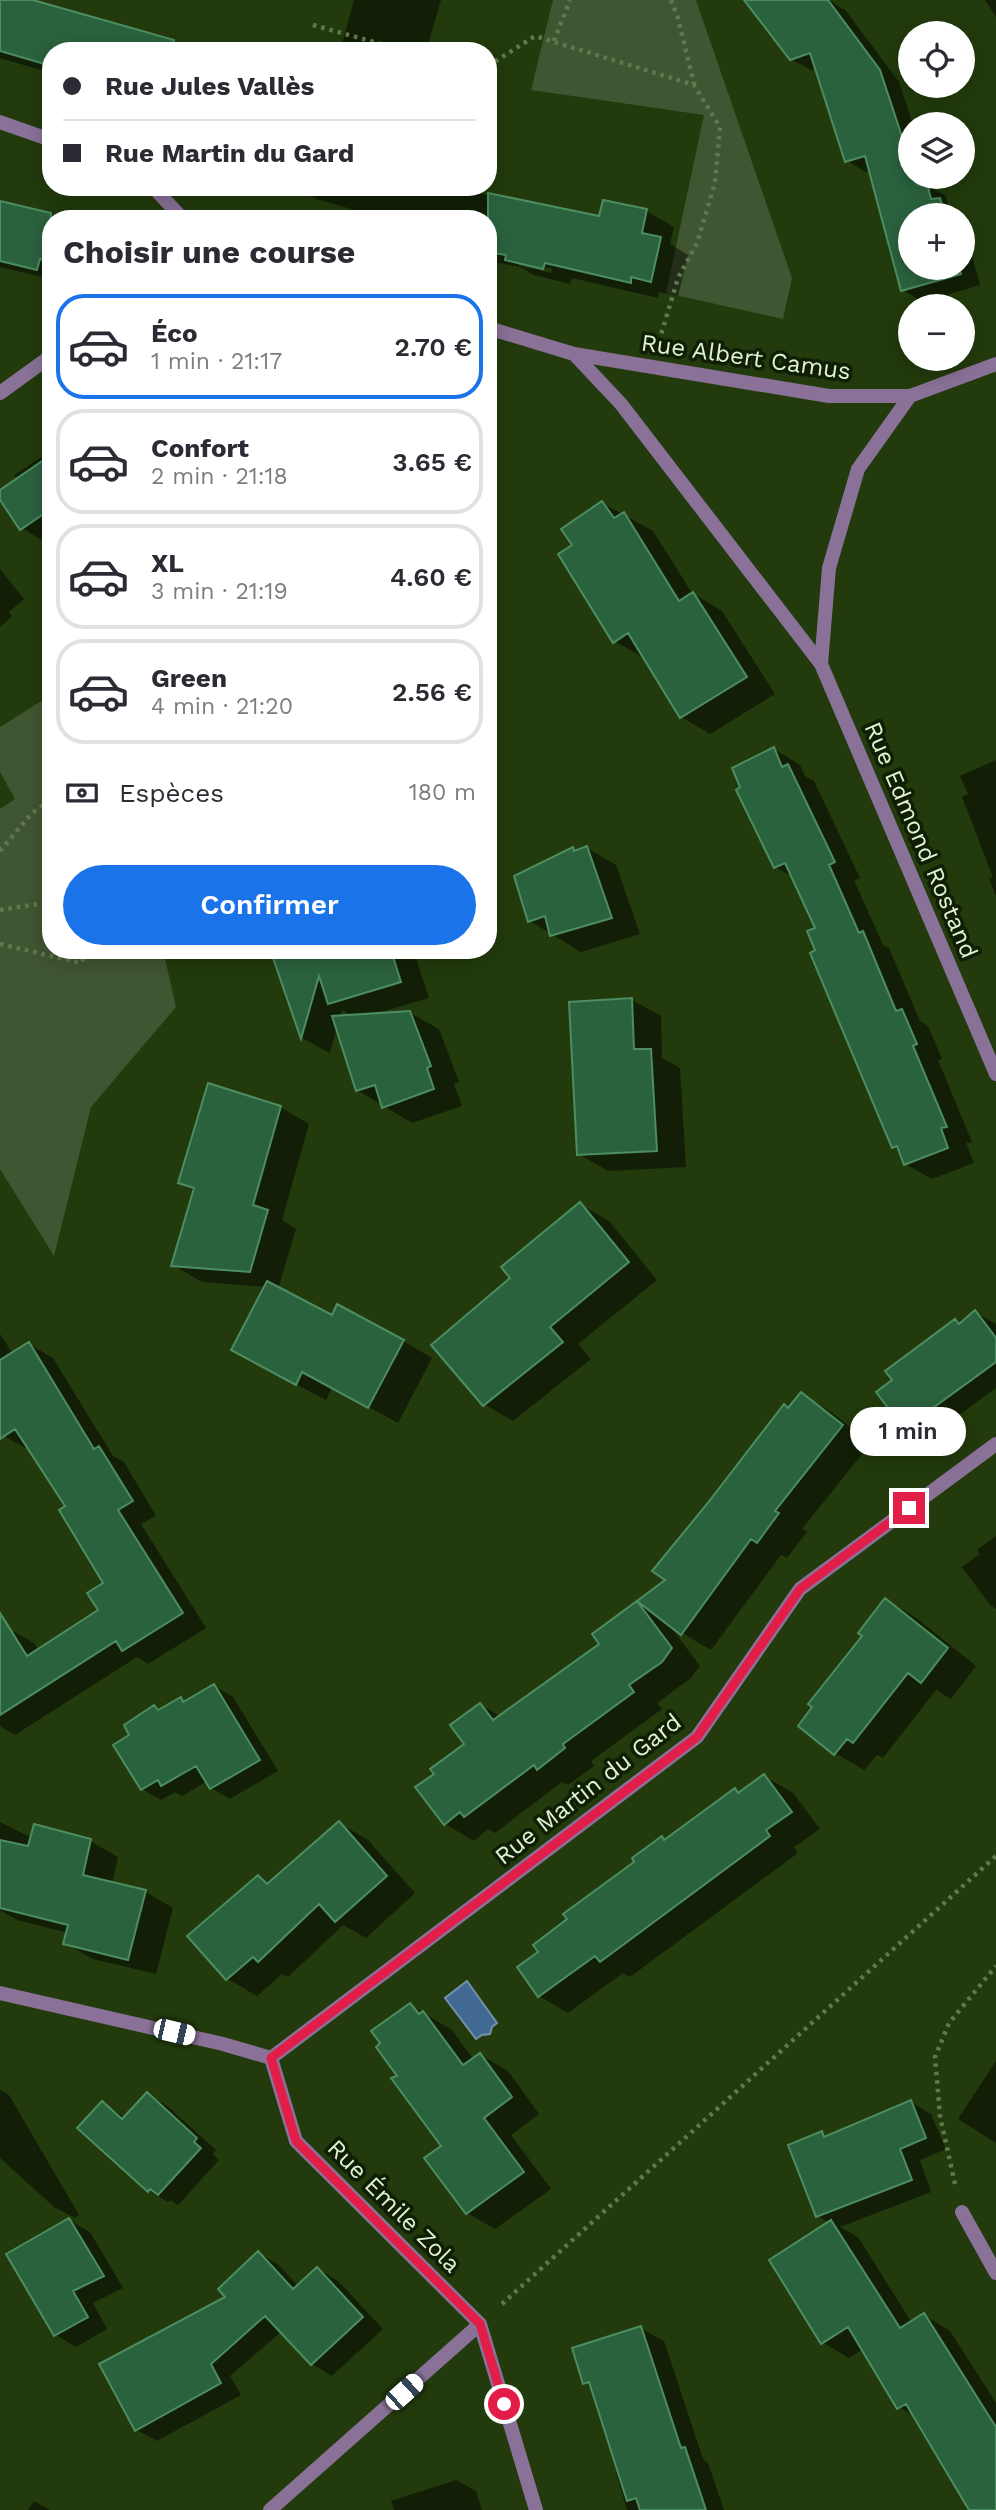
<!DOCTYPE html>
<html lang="fr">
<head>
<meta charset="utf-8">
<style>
  body { margin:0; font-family:"Work Sans",sans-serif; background:#f2f2f3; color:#2b2b33; height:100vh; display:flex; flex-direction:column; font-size:26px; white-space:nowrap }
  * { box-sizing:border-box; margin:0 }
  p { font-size:23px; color:#7c7c81 }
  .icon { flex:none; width:38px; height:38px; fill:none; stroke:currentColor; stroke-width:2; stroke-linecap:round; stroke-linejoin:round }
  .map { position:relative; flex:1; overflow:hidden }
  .panel { position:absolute; left:42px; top:210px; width:455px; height:749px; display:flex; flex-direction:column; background:#fff; border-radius:28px; box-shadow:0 4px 18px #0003 }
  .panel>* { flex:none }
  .top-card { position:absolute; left:42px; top:42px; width:455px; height:154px; border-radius:28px; box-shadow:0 4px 18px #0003; display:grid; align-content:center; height:154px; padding:0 21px; background:#fff }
  .controls { position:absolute; left:898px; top:21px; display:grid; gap:14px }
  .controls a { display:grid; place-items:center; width:77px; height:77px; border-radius:50%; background:#fff; box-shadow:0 4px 18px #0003; font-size:35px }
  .end { position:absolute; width:32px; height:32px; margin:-16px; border:9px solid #e11d48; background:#fff; box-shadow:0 0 0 4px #fff }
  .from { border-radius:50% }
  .bubble { position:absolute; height:49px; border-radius:24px; background:#fff; box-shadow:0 4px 18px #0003; font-size:23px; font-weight:600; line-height:49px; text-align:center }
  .car { position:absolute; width:21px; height:42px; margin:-21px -10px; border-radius:9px; box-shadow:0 0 5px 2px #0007; background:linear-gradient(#fff 24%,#345 0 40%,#fff 0 76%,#345 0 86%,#fff 0) }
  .top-card b { display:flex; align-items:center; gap:24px; height:66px; font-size:26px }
  .top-card b+b { border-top:2px solid #e1e1e2 }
  .top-card i { width:18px; height:18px; background:#2b2b33 }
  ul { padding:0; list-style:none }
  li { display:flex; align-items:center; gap:21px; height:105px; margin:0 14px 10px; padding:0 7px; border:4px solid #e1e1e2; border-radius:28px }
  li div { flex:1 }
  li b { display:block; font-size:26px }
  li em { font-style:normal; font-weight:600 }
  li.active { border-color:#1a73e8 }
  li>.icon { width:63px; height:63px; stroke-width:1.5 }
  h2 { padding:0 21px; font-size:32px; line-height:84px }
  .pay { display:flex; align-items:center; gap:18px; height:77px; padding:0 21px; font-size:26px }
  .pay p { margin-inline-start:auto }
  .action { display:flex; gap:14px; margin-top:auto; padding:14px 21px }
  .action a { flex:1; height:80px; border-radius:42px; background:#1a73e8; color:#fff; font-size:28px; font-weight:600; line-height:80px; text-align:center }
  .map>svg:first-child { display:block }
  .green { fill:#405531 }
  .water { fill:#426894; stroke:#7192a7; stroke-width:2 }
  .shadow { fill:#0007; fill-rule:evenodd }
  .building { fill:#2b623e; stroke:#4c8d61; stroke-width:2 }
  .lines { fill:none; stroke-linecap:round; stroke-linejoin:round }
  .path { stroke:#61784e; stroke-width:4.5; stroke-dasharray:3.5 5; stroke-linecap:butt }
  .street { stroke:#897197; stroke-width:14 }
  .route { stroke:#e11d48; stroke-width:9 }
  .labels { text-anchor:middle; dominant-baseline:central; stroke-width:7; stroke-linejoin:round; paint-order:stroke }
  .street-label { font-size:24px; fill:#dff3d2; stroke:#111e06 }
</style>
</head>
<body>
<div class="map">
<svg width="996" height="2510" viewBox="0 0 996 2510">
  <rect width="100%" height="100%" fill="#223a0c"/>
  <!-- green -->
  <path class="green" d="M553,0H696L792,278L783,319L666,293L704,115L531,90Z
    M51,695V950H163L176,1007L91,1107L54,1256L0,1169V809L15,799L0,772V727Z"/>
  <!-- water -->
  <path class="water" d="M467,1981L497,2023L492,2027L490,2034L482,2035L476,2039L445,1998Z"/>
  <!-- shadow -->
  <path class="shadow" d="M0,0H26L184,45L195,51H51V73L0,58Z
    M354,0H441L426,51H340Z
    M747,0H829L846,11L899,82L913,124H910V177H930L935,190L946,196L948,205L960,211L961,215H910V268H962V221L980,285L922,302L903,290L871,171L866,172L847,161L817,68L811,70L791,59Z
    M985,0H996V17Z
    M296,187H466L465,190L600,219L646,211L674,227L670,244L688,255L678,296L659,292L658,298L572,278L570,284L534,275L520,267L488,261V219H385L317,199ZM515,261L552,269L551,273L520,266Z
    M0,202L69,219H51V279L0,267Z
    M51,451V534L42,540L22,528L0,497V492L17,480L14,475Z
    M602,503L653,531L692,593L722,611L775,694L710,734L681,717L644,658L614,641L575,545Z
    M0,569L24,599L9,612L12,616L0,627Z
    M774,749L800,765L805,776L814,781L860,878L854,880L883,945L889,948L920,1021L928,1026L942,1059L938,1060L972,1142L966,1143L974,1163L932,1179L905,1164L899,1150L893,1147L817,951V929L793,877L775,867Z
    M996,760V896L989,879L993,877L962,797L968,794L960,776Z
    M587,848L616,865L640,934L581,952L530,921L573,849L577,851Z
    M295,950H401L416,959L429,998L378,1013H410L439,1029L459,1082L454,1084L462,1106L412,1123L357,1090L337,1027L330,1053L302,1038L275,959L296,953ZM342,1010L352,1016L340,1017Z
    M632,1000L661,1016L662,1058L680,1068L686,1167L608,1171L579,1154Z
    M280,1107L309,1124L282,1220L296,1229L278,1289L332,1318L403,1341L432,1358L398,1423L332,1387L326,1400L262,1366L266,1287L202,1282L173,1265L195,1191L180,1182Z
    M580,1204L609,1221L657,1280L578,1344L591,1359L513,1421L484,1404L513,1279Z
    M976,1313L996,1324V1388L925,1440L905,1428L894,1380L955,1321L961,1325Z
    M0,1334L13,1354L29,1344L53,1358L113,1456L124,1462L156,1516L141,1524L206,1628L148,1664L137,1657L15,1735L0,1726V1634L9,1629L34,1643L39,1651L100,1611L106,1584L68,1506L29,1450L4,1436L0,1429Z
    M802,1395L831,1412L871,1443L802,1529L807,1532L787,1558L781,1555L711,1650L670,1626L700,1666L691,1678L657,1703L662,1709L591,1761L594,1766L568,1785L562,1782L495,1833L488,1829L474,1841L445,1824L436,1774L467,1744L481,1705L501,1717L601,1645L637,1603L646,1608Z
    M996,1536V1609L990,1605L962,1567L980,1554L977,1550Z
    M886,1600L915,1617L976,1666L951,1699L936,1690L883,1758L877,1755L864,1770L835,1753Z
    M214,1686L233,1697L278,1771L230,1799L211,1788L207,1781L182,1796L175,1792L161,1800L142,1789L132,1735L154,1707L161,1711L181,1699L186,1702Z
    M764,1776L793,1793L820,1829L794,1847L798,1853L630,1977L623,1973L568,2013L539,1996L540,1952L662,1838L666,1841L735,1790L741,1794Z
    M0,1822L32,1838L90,1841L118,1857L112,1884L146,1892L173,1908L156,1974L93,1959L65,1943L68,1933L17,1920L0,1910Z
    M339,1823L368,1840L415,1893L366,1938L343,1925L288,1977L282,1974L257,1996L228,1979L189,1936L258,1877L270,1884Z
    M410,2005L452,2030L473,2059L480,2055L508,2071L539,2114L511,2135L551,2189L495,2229L467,2213L443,2146L400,2076Z
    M996,2061V2143L958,2119Z
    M0,2090L9,2095L79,2215L75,2218L54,2207L0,2158Z
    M147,2094L167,2106L216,2150L213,2154L219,2160L178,2205L170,2200L168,2202L149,2191L102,2103L126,2118Z
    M911,2102L931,2114L946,2149L920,2160L931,2192L840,2227L858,2237L912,2323L924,2315L950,2331L996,2403V2510H971L917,2418L899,2407L863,2349L849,2358L822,2342L830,2223L818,2216L821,2133L829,2137Z
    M69,2220L90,2232L123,2288L93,2303L107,2329L76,2347L56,2335L9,2255Z
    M259,2253L279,2265L298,2286L318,2269L338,2281L383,2329L332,2376L312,2364L282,2331L230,2376L241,2395L157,2441L136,2430Z
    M640,2328L664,2341L703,2459L708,2463L724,2510H627L616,2472L619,2471L593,2387L585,2383Z
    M456,2480L476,2491L482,2510H394L391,2501Z
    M34,2501L50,2510H28Z"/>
  <!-- building -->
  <path class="building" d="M0,0H33L174,40L173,51H51V66L0,51Z
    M744,0H828L880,70L910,161V177H915L918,185L927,183L931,199L940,198L945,215H910V268H959L961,274L901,291L865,156L845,162L810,53L790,60Z
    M488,193L599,216L603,200L647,209L642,233L661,237L651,282L631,277V283L545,263L543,269L505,260L506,255L488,252Z
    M0,201L51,213V261L40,259L37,270L0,261Z
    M51,455V509L20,530L0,500V490Z
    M602,501L614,518L624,512L679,601L693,592L747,677L680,718L628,633L613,643L558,554L572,545L561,529Z
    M774,747L782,767L788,764L835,862L829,865L859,933L863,931L896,1011L902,1009L917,1044L913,1046L947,1127L941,1128L948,1148L904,1165L897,1146L892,1148L810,953L815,950L807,931L815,928L785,863L774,868L736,790L740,787L732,768Z
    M587,846L612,918L550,936L545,916L528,922L514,876L573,847L574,851Z
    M298,950H391L401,982L328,1004L319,976L301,1039L273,958Z
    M632,998L634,1049H651L657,1151L577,1155L569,1002Z
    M410,1011L431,1066L427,1068L434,1089L382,1108L375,1085L356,1091L332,1016Z
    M208,1083L281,1106L253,1205L268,1210L250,1272L171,1266L194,1188L178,1183Z
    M580,1202L629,1262L550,1327L563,1342L483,1406L431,1345L510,1278L501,1267Z
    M267,1281L332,1315L337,1304L404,1340L368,1408L302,1372L296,1385L231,1350Z
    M975,1310L996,1338V1362L904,1429L876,1392L892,1380L885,1371L955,1319L959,1324Z
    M29,1342L94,1449L99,1446L133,1501L118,1510L183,1613L122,1651L116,1641L0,1715V1613L27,1656L98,1610L87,1593L103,1583L59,1510L65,1506L15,1429L0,1439V1360Z
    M801,1392L843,1425L775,1511L779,1513L757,1543L751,1539L681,1635L637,1601L665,1580L652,1571L707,1504L784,1404L788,1408Z
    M885,1598L948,1648L921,1683L908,1673L853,1743L847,1739L834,1755L798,1726L812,1707L808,1704L862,1636L858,1633Z
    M637,1601L672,1648L662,1662L629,1685L634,1692L563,1744L565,1748L537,1770L534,1765L464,1817L460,1812L444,1825L415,1787L434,1774L430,1769L464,1744L450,1725L480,1703L493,1720L599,1644L592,1634Z
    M214,1684L260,1760L210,1789L196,1766L161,1786L158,1780L141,1790L113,1745L129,1735L124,1725L154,1705L158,1710L181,1697L183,1702Z
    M764,1774L792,1812L766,1830L770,1836L600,1962L595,1956L538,1997L517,1967L538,1952L533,1945L567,1919L563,1914L634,1862L632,1858L662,1836L664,1840L735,1788L738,1793Z
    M339,1821L387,1876L335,1922L319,1904L258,1962L253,1957L226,1980L187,1936L258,1875L267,1884Z
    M34,1824L91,1839L83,1875L146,1890L128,1960L63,1944L68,1925L0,1908V1840L28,1846Z
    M410,2003L419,2014L423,2011L463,2065L480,2053L512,2097L484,2118L524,2172L466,2214L424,2158L441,2146L391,2078L397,2076L376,2047L380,2043L371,2031Z
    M147,2092L197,2138L194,2142L201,2148L158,2195L150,2189L148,2192L77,2128L102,2101L122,2119Z
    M911,2100L926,2138L900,2149L912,2180L816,2217L788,2145L822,2131L824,2137Z
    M69,2218L104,2276L73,2291L88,2317L54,2336L6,2254Z
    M831,2220L900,2328L924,2313L996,2427V2510H969L906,2404L897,2409L848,2327L821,2344L769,2260Z
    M258,2251L293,2289L317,2267L363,2317L311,2365L265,2316L211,2364L221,2383L135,2431L99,2364L225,2297L218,2289Z
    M641,2326L681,2448L685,2447L706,2510H640L636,2498L627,2501L589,2382L583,2384L572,2348Z"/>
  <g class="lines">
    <!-- path -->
    <path class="path" d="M671,0L678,18L694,84
      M313,25L406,51
      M554,41L570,0
      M488,66L535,36L694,85L720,127L715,183L697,243L678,278L660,338
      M0,851L31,814L51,799
      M0,910L51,902
      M0,944L81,963L88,950
      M955,2184L940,2116L935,2057L949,2023L996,1966
      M502,2304L996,1856"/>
    <!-- street -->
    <path class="street" d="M0,122L51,140
      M153,187L183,219
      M488,328L574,354L829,396H910L996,364
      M574,354L621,404L821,664L996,1074
      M0,393L51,356
      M821,664L829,568L858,469L910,396
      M0,1993L223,2044L271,2058L296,2141L480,2324L536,2510
      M271,2058L697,1737L800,1589L996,1444
      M962,2212L996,2273
      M270,2510L480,2324"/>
  </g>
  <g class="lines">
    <!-- route -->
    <path class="route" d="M504,2404L480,2324L296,2141L271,2058L697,1737L800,1589L909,1508"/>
  </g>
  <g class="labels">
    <!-- street labels -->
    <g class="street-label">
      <text transform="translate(746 357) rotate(8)">Rue Albert Camus</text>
      <text transform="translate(921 840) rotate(67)">Rue Edmond Rostand</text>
      <text transform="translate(588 1789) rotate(-38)">Rue Martin du Gard</text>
      <text transform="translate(394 2206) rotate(45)">Rue Émile Zola</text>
    </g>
  </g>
</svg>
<div class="controls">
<a><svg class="icon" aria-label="locate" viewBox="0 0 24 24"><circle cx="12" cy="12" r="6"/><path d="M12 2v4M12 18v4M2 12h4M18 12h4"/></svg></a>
<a><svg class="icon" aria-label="layers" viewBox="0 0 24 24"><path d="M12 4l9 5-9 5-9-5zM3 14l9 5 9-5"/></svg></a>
<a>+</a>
<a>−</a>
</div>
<i class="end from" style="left:504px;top:2404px"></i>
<i class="end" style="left:909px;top:1508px"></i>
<div class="bubble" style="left:850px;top:1407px;width:116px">1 min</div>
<i class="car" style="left:174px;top:2032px;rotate:103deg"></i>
<i class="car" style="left:404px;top:2392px;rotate:48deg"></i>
<div class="top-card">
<b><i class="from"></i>Rue Jules Vallès</b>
<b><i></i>Rue Martin du Gard</b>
</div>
<section class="panel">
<h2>Choisir une course</h2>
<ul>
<li class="active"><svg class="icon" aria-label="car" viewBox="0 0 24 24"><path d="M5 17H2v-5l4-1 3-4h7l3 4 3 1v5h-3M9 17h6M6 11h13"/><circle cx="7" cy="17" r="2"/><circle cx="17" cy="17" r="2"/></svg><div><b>Éco</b><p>1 min · 21:17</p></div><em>2.70 €</em></li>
<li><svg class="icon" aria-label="car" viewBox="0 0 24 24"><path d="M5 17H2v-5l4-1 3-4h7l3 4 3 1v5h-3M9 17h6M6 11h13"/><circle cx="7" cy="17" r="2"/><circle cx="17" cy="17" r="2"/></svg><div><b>Confort</b><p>2 min · 21:18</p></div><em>3.65 €</em></li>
<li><svg class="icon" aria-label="car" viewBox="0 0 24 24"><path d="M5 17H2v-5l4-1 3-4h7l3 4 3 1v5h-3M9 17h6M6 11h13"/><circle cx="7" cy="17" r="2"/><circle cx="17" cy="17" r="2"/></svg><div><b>XL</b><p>3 min · 21:19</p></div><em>4.60 €</em></li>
<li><svg class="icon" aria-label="car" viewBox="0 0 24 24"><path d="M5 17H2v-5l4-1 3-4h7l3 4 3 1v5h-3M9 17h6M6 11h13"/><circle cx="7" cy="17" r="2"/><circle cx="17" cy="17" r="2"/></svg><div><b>Green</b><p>4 min · 21:20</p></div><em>2.56 €</em></li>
</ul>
<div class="pay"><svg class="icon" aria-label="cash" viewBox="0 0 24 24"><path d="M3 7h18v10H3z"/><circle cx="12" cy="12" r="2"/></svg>Espèces<p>180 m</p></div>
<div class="action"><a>Confirmer</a></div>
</section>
</div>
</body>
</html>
